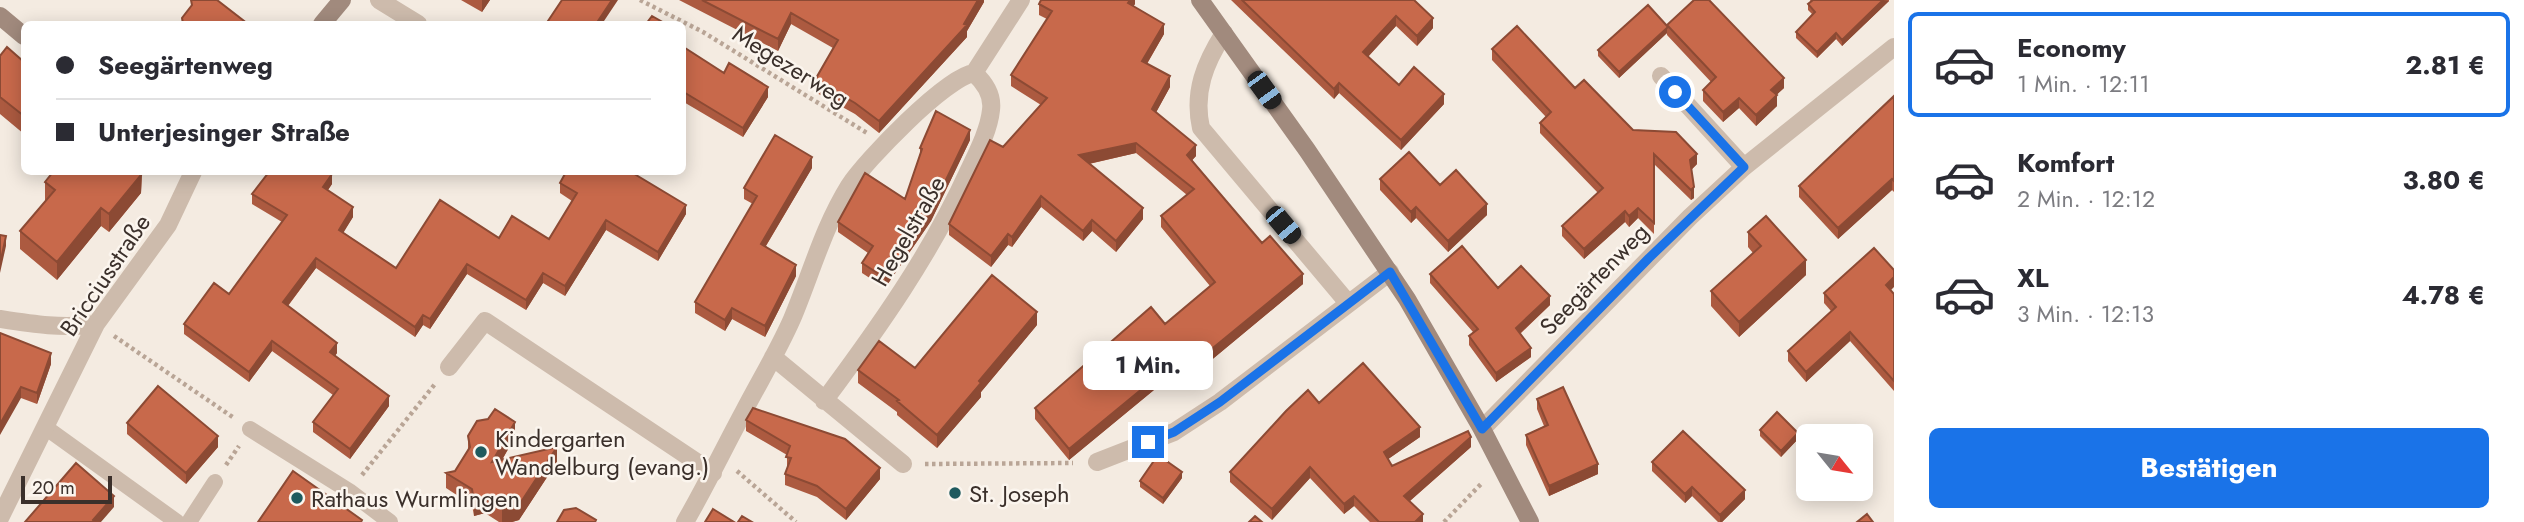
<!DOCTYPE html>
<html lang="de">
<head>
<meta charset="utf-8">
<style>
  body { margin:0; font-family:Jost,sans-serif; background:#f7f7f7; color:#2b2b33; height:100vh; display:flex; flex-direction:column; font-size:26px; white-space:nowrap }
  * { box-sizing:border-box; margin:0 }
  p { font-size:23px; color:#7c7c81 }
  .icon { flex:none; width:38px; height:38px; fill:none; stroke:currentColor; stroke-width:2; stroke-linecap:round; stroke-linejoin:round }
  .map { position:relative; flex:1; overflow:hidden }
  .side { display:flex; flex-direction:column; background:#fff; width:630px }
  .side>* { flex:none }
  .guide { position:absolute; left:21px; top:21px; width:665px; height:154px; border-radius:10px; box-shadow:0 4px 18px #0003; display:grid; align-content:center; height:154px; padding:0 35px; background:#fff }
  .needle { width:46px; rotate:120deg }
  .tools { position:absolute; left:1796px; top:424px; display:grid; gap:14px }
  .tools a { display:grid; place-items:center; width:77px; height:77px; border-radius:10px; background:#fff; box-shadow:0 4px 18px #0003; font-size:35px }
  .scale { position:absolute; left:21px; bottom:18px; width:91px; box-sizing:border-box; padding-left:7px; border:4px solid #3b302b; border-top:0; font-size:19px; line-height:24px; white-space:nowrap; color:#3b302b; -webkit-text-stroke:5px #fbf5ee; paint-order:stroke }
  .end { position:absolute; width:32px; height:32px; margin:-16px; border:9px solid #1a73e8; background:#fff; box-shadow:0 0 0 4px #fff }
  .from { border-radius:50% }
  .bubble { position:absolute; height:49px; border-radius:10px; background:#fff; box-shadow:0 4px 18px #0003; font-size:23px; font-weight:700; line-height:49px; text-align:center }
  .car { position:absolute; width:21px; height:42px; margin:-21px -10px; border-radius:9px; box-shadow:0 0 5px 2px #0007; background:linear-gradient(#222 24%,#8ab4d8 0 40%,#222 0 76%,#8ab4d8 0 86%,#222 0) }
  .guide b { display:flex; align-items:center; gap:24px; height:66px; font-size:26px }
  .guide b+b { border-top:2px solid #e1e1e2 }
  .guide i { width:18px; height:18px; background:#2b2b33 }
  ul { padding:12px 0 0; list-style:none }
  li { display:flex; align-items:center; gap:21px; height:105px; margin:0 14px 10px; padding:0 21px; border:4px solid transparent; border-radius:10px }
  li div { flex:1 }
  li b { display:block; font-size:26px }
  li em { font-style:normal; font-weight:700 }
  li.selected { border-color:#1a73e8 }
  li>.icon { width:63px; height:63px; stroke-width:1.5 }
  .cta { display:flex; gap:14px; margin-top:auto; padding:14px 35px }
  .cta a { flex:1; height:80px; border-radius:10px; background:#1a73e8; color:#fff; font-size:28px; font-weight:700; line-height:80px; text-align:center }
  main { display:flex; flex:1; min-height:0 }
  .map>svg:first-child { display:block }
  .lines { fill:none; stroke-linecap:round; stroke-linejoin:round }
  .path { stroke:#b9a596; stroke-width:4.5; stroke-dasharray:3.5 3.5; stroke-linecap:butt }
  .lane { stroke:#cdbbac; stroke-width:16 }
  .street { stroke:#cdbbac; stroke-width:18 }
  .secondary { stroke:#a18a7d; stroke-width:18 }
  .wall { fill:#ac5a40 }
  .shaded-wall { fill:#8c4a34 }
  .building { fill:#c8694b; stroke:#8c4a34; stroke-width:2 }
  .route { stroke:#1a73e8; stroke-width:9 }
  .poi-dot { fill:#1f5a5e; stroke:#fbf5ee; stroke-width:2.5 }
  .labels { text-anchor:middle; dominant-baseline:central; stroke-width:5; stroke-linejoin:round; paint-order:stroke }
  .street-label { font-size:24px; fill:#3b302b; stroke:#fbf5ee }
  .poi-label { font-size:24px; fill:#3b302b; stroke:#fbf5ee; text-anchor:start }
</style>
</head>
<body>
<main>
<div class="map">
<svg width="1894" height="522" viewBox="0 0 1894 522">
  <rect width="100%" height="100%" fill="#f4ebe1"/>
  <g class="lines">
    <!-- path -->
    <path class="path" d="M640,0L703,32L867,133
      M114,336L234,418
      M925,464L1073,463
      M226,465L239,446
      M737,471L796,522
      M362,475L435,384
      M1444,522L1483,482"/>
    <!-- lane -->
    <path class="lane" d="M45,427L177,522
      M250,429L349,491L390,522
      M189,522L215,482"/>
    <!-- street -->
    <path class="street" d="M379,0L418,24
      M1224,33C1205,63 1193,92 1201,128L1348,303
      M1661,76L1744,167
      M0,319C32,324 63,329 96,324
      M773,357L903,464
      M449,367L485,321L713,473
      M824,401C879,327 931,254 969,170C977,153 989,130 991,110C993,95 985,83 974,73
      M1482,429L1690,217L1744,167L1894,47
      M1097,462L1174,432L1220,402L1390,272
      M0,518L96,324L168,225L193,172
      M685,522C706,486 723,450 743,413C759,382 778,351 792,319C811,274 823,228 849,186C865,161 946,77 974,73L1021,0"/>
    <!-- secondary -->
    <path class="secondary" d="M1200,0L1307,150L1407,299L1482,429L1530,522
      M0,16L24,36
      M322,24L342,0"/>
  </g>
  <!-- wall -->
  <path class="wall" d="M461,0H490L482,12Z
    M679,0H984V2L967,31V37L879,133L855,114L815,92V80L833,48L791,24L778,51Z
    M1135,0V4L1133,6L1164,34L1147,64L1170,87L1156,112L1196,156L1192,160L1262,243L1303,284L1197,372L1191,364L1163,388L1160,385L1069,460L1035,419V408L1165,324L1210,286L1161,227V216L1187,195L1136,153L1089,164L1143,219L1116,252L1092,231L1083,241L1041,207L1012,247L1008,245L991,267L949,235V224L1003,147L1041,105L1011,86V75L1047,19L1039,15V4Z
    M1231,0H1414L1433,28L1417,46L1396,26L1368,57L1399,85L1444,104L1401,150L1339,93L1334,99Z
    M1810,0H1889V1L1842,46L1836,39L1817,58L1796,38V32L1812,14L1808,10V4L1811,2Z
    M1667,26L1784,88L1776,95L1777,106L1756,126L1739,108L1723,122L1703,101V90L1711,82L1667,35V33L1619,78L1598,56V50Z
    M682,46L724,73L768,97L743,137L682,101Z
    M1492,49L1575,88L1633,130L1697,164L1691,170L1694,198L1691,200L1654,164V234L1638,218L1629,227L1625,222L1584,259L1562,236V226L1598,193L1540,133V123L1546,117L1492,60Z
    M0,56L24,62V134L0,114Z
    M1894,96V192L1892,190L1838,239L1799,197V186Z
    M970,140L931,221L885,288L862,273V263L868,253L838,232V222L905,199L920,154V148Z
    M812,168L766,246L796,276L765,337L732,319L725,331L695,313V302L753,204L744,199V188Z
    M142,172L141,193L119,220L109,232L101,226L57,280L20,249V231L46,201L45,200V182Z
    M565,172H631L686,214L658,261L606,230L565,296L543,283L526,310L467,274L430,329L423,325L415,337L316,268L288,306L337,353L335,356L389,406L350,459L313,432V422L333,395L272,351L249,382L184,334V324L229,294L282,222L252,204V194L332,184L328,190L353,217L343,232L396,268L499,238L549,239L572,201L560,193V183Z
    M1380,179L1440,185L1487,215L1448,252L1416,218L1411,223L1380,190Z
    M1748,232L1806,275L1739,337L1711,306V291L1753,253L1748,247Z
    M1430,274L1550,305L1520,334L1531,357L1496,382L1469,345V336L1473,332L1430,283Z
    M1890,290L1894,294V391L1850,341L1806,382L1788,361V351L1831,311L1824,303V293Z
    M1037,325L981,392V397L937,448L897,415V412L858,383V370L915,368Z
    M0,333L51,364L37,404L21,398Z
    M1537,399L1598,474L1549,496L1526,445V435L1544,426L1537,409Z
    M1319,403L1420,437L1388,459L1392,466L1471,447L1410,501L1423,522H1370L1354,506L1344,514L1310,478L1272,520L1230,482V472Z
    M746,420L880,479L846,520L817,497L785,485V474L787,468V455L746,431Z
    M127,423L218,447L186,484L127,434Z
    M1760,430L1798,439L1781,457L1760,436Z
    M468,436L515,437L502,460L557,462L519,520L512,522H499L485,513L474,516L472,505L446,488V473L455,471L468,451Z
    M1652,462L1745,499L1722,522H1718L1692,496L1685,503L1652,471Z
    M1182,478L1163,504L1140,487V481Z"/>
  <!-- shaded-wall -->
  <path class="shaded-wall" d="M482,0H490L482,12Z
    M612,0H618L602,24H596Z
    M978,0H984V2L967,31V37L879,133V121L964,24Z
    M1130,0H1135V4L1128,14V3Z
    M1883,0L1889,1L1842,46V40Z
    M791,13V24L778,51V39Z
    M1396,16V26L1363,62V52Z
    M1433,18V28L1417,46V36Z
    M1164,24V34L1142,72V61Z
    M1667,27V33L1619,78V72Z
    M1836,33V39L1817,58V52Z
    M1170,76V87L1152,120V109Z
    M1784,78V88L1771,100V90Z
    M1339,83V93L1334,99V89Z
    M768,87V97L743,137V128Z
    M1444,94V104L1401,150V140Z
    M1777,95V106L1756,126V115Z
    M1739,98V108L1723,122V112Z
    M970,130V140L931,221L885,288V278Z
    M1136,143V153L1079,166V155Z
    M1196,145V156L1187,166V155Z
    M1697,154V164L1690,171V160Z
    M812,157V168L761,254V244Z
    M133,172H142L141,193L109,232V214Z
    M332,174V184L323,197V187Z
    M1892,179V190L1838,239V228Z
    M1694,187V198L1691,200V190Z
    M1041,196V207L1012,247V237Z
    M1487,204V215L1448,252V241Z
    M686,205V214L658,261V252Z
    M353,207V217L339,240V230Z
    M1416,207V218L1411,223V212Z
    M101,208V226L57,280V262Z
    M1143,208V219L1116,252V241Z
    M1638,208V218L1629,227V216Z
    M1625,211V222L1584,259V249Z
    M606,220V230L565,296V286Z
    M1092,220V231L1083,241V231Z
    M1008,234V245L991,267V256Z
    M6,236V246L0,273V264Z
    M316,258V268L283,312V302Z
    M1806,260V275L1739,337V322Z
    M467,264V274L430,329V319Z
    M796,265V276L765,337V326Z
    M543,273V283L526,310V300Z
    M1303,274V284L1197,372V361Z
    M1894,277V287L1886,295V285Z
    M1550,296V305L1516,337V328Z
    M732,308V319L725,331V320Z
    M1037,312V325L981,392V397L937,448V435L979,381Z
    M423,315V325L415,337V327Z
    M1850,332V341L1806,382V372Z
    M272,341V351L249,382V372Z
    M337,343V353L330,362V352Z
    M1531,348V357L1496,382V373Z
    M51,353V364L37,404V393Z
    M1191,354V364L1163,388V377Z
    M1160,374V385L1069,460V449Z
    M21,387V398L0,435V424Z
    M389,396V406L350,459V449Z
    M515,422V437L492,477V462Z
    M1420,427V437L1384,462V452Z
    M1798,433V439L1781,457V451Z
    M218,436V447L186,484V473Z
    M1471,437V447L1404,506V496Z
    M557,447V462L519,520L512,522H502V509Z
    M1598,464V474L1549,496V486Z
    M1310,467V478L1272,520V509Z
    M880,468V479L846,520V509Z
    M1182,472V478L1163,504V498Z
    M1692,487V496L1685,503V494Z
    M1745,490V499L1722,522H1720V515Z
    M114,496V507L101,522H93V520Z
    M1354,496V506L1344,514V504Z
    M485,498V513L474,516V501Z
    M1423,514V522H1415Z"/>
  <!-- building -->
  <path class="building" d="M191,0H217L248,24H183L182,18L192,5Z
    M562,0H612L596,24H546Z
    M702,0H978L964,24L967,25L879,121L855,103L815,80L838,40L791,13L778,39Z
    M1041,0H1130L1128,3L1164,24L1142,61L1170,76L1152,109L1196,145L1187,155L1262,243L1270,236L1303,274L1197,361L1191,354L1163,377L1160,374L1069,449L1035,408L1151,307L1165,324L1215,282L1161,216L1194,189L1136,143L1079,155L1143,208L1116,241L1092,220L1083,231L1041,196L1012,237L1008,234L991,256L949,224L990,140L1003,147L1047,98L1011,75L1052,11L1039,4Z
    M1242,0H1414L1433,18L1417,36L1396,16L1363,52L1399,85L1414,67L1444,94L1401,140L1339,83L1334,89Z
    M1694,0H1709L1784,78L1771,90L1777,95L1756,115L1739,98L1723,112L1703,90L1716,77L1667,25Z
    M1813,0H1883L1842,40L1836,33L1817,52L1796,32L1815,12L1808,4Z
    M1648,5L1668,27L1619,72L1598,50Z
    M652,16L666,24H646Z
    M1517,26L1575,88L1584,80L1633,130L1676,132L1697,154L1690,160L1694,187L1691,190L1654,154V223L1638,208L1629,216L1625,211L1584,249L1562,226L1603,188L1540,123L1551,112L1492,49Z
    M682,46L724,73L729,63L768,87L743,128L682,91Z
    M7,47L24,62V116L0,97V56Z
    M1894,96V181L1892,179L1838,228L1799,186Z
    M936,111L970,130L931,211L885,278L862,263L873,246L838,222L865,173L905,199L922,149L920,148Z
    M775,135L812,157L761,244L796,265L765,326L732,308L725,320L695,302L757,196L744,188Z
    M1409,152L1440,185L1456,170L1487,204L1448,241L1416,207L1411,212L1380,179Z
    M53,172H136L141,175L109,214L101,208L57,262L20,231L55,190L45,182Z
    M269,172H328L332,174L323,187L353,207L339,230L396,268L440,200L499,238L512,216L549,239L577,193L560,183L566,172H631L686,205L658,252L606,220L565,286L543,273L526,300L467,264L430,319L423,315L415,327L316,258L283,302L337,343L330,352L389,396L350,449L313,422L338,389L272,341L249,372L184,324L214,283L229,294L287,215L252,194Z
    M1766,216L1806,260L1739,322L1711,291L1761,246L1748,232Z
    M0,235L6,236L0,264Z
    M1462,246L1498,288L1521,266L1550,296L1516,328L1531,348L1496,373L1469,336L1478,329L1430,274Z
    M1874,248L1894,270V277L1886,285L1894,294V381L1850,332L1806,372L1788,351L1836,307L1824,293Z
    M992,275L1037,312L979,381L981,383L937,435L897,401L899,400L858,370L879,341L915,368Z
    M0,333L51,353L37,393L21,387L0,424Z
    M1363,363L1420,427L1384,452L1392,466L1468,431L1471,437L1404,496L1423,514L1415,522H1379L1354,496L1344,504L1310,467L1272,509L1230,472L1286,411L1308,390L1319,403Z
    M158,386L218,436L186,473L127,423Z
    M1563,387L1598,464L1549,486L1526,435L1548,425L1537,399Z
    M753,408L845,439L880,468L846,509L817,486L785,474L791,458L786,457L790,446L746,420Z
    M495,409L515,422L492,462L557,447L519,505L502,509L485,498L474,501L472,489L446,473L455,471L470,447L468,436L477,421L488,419Z
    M1777,412L1798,433L1781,451L1760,430Z
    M1683,431L1745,490L1720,515L1692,487L1685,494L1652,462Z
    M1158,455L1182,472L1163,498L1140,481Z
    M76,463L114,496L93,520L95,522H25Z
    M293,471L362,520L361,522H258Z
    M576,508L596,520L595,522H557L564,510Z
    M713,509L734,522H705Z
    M1867,514L1873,522H1857Z
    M742,516L752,522H738Z
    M1255,516L1262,522H1249Z"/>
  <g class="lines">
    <!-- route -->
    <path class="route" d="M1148,442L1174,432L1220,402L1390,272L1482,429L1649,258L1744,167L1675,92"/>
  </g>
  <!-- markers -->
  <g class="poi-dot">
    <circle cx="481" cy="452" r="7"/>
    <circle cx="955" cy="493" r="7"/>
    <circle cx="297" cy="498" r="7"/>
  </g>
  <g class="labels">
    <!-- street labels -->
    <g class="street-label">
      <text transform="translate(791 66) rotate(32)">Megezerweg</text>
      <text transform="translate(908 231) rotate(-60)">Hegelstraße</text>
      <text transform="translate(105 275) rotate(-56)">Bricciusstraße</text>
      <text transform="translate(1594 279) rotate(-46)">Seegärtenweg</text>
    </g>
    <!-- poi labels -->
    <g class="poi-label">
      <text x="495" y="438">Kindergarten<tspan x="495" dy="28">Wandelburg (evang.)</tspan></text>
      <text x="969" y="493">St. Joseph</text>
      <text x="311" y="498">Rathaus Wurmlingen</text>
    </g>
  </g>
</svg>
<div class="tools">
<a><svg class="needle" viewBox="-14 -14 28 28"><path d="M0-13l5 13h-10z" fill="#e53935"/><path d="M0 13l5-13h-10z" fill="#7c7c81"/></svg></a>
</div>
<div class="scale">20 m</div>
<i class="end from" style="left:1675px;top:92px"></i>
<i class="end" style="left:1148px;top:442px"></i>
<div class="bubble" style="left:1083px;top:341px;width:130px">1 Min.</div>
<i class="car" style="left:1264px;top:90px;rotate:144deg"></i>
<i class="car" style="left:1283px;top:225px;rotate:140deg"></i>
<div class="guide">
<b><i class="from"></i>Seegärtenweg</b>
<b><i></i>Unterjesinger Straße</b>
</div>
</div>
<section class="side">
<ul>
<li class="selected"><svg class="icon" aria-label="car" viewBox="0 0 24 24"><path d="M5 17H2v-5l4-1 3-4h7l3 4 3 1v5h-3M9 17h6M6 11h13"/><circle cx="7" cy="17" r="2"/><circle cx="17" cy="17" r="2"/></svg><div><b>Economy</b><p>1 Min. · 12:11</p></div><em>2.81 €</em></li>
<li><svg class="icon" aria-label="car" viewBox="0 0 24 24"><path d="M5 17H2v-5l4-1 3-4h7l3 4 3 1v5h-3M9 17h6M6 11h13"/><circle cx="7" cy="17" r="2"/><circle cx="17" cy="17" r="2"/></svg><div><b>Komfort</b><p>2 Min. · 12:12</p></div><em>3.80 €</em></li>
<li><svg class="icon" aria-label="car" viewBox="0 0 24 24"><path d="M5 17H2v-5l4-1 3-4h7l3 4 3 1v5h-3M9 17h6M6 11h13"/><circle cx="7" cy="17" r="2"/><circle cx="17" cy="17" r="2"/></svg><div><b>XL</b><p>3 Min. · 12:13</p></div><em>4.78 €</em></li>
</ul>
<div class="cta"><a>Bestätigen</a></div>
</section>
</main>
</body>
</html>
